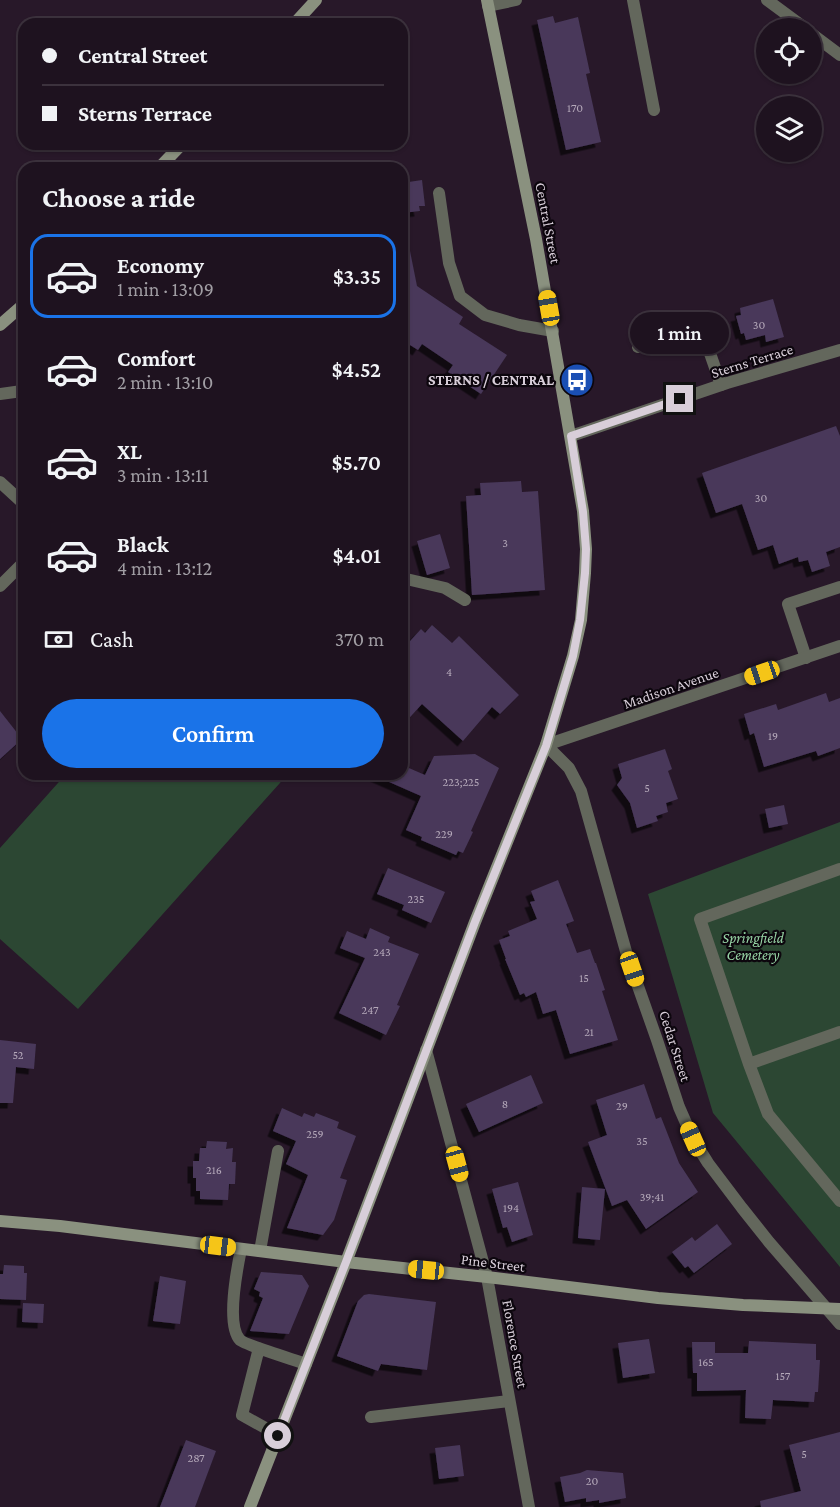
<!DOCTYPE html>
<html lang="en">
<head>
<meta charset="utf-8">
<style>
  body { margin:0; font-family:"Crimson Pro",serif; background:#261b28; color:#f1f3f6; height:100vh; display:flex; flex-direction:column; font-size:22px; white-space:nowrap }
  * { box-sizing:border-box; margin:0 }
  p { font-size:20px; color:#a19ea4 }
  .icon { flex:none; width:33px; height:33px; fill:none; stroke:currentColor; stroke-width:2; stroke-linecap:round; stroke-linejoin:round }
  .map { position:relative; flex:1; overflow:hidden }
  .drawer { position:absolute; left:18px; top:162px; width:390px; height:618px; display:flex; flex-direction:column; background:#1e121f; border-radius:18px; box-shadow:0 2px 4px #0004,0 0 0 2px #3c323d }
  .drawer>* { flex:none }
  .banner { position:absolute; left:18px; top:18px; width:390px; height:132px; border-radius:18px; box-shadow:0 2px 4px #0004,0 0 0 2px #3c323d; display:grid; align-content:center; height:132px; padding:0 24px; background:#1e121f }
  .controls { position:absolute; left:756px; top:18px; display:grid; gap:12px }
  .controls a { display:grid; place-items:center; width:66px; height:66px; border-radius:50%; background:#1e121f; box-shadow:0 2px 4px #0004,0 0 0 2px #3c323d; font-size:30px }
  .end { position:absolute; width:27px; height:27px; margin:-14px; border:8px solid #d8ced9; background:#111; box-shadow:0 0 0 3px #111 }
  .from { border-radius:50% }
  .bubble { position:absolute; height:42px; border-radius:21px; background:#1e121f; box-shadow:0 2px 4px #0004,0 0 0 2px #3c323d; font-size:20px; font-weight:600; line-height:42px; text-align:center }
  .car { position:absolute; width:18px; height:36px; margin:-18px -9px; border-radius:8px; box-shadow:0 0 4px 2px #0007; background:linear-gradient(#f5c518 24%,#345 0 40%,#f5c518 0 76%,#345 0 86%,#f5c518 0) }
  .banner b { display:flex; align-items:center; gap:21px; height:57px; font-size:22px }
  .banner b+b { border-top:2px solid #3c323d }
  .banner i { width:15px; height:15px; background:#f1f3f6 }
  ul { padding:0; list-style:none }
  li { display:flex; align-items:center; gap:18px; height:84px; margin:0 12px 9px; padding:0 12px; border:3px solid transparent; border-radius:18px }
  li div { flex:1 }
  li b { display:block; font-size:22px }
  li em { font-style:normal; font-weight:600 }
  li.selected { border-color:#1a73e8 }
  li>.icon { width:54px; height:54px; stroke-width:1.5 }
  h2 { padding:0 24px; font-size:27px; line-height:72px }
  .pay { display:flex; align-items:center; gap:15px; height:66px; padding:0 24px; font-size:22px }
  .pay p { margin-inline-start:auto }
  .button { display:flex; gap:12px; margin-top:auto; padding:12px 24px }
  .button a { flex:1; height:69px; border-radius:36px; background:#1a73e8; color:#fff; font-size:24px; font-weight:600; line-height:69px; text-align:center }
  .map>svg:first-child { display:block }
  .green { fill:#2c4733 }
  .building { fill:#48385a; filter:url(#shadow) }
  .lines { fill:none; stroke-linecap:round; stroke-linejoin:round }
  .service { stroke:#63675c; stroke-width:12 }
  .minor { stroke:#63675c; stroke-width:12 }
  .secondary { stroke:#8a917f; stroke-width:12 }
  .route { stroke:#d8ced9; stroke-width:8 }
  .labels { text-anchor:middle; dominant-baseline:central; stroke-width:4.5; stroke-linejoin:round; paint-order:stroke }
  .number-label { font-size:12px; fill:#b4a8b9 }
  .street-label { font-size:15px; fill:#d8ced9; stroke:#0c060d }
  .poi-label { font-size:15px; font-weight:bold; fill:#d8ced9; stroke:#0c060d; text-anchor:end }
  .park-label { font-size:15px; font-style:italic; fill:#97d4a5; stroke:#0c060d }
</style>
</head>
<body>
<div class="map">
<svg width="840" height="1507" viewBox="0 0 840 1507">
  <defs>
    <filter id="shadow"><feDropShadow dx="-5.5" dy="5.5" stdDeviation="0" flood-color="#0009"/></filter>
  </defs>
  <rect width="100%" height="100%" fill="#281829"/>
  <!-- green -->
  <path class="green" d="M66,774H288L78,1009L0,939V848Z
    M840,822V1267L713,1113L648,894Z"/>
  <!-- building -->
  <path class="building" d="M553,16L555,23L578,17L590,73L586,74L601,142L566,150L537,20Z
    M422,180L425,206H419L420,211L402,213V183Z
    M410,251L417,286L463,317L459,324L507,355L481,394L448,372L453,365L422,344L418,350L402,340V252Z
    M773,299L784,337L766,342L765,335L746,340L744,333L741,334L736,316L741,315L740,308Z
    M836,426L840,436V547L826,552L830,566L812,572L808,560L799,562L798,557L779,564L773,545L758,550L742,504L716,513L702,473Z
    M521,481L522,492L538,491L545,590L472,595L466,496L481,495L480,483Z
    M440,534L450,568L427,575L417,541Z
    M432,625L452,643L459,636L519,695L500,714L492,707L463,741L422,704L402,726V650L421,629L425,633Z
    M826,693L829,702L840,698V748L818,756L816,751L764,767L754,733L750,735L744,714L776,704L778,710Z
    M0,711L22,739L0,759Z
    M665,749L672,769L668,771L678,799L666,803L668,812L656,816L658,821L637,828L630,803L617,785L622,778L618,764Z
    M475,754L499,768L471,831L473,832L463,853L458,851L456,855L421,840L422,837L406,830L421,796L371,774H402V765L425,775L434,756Z
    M784,805L788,824L769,828L765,809Z
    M388,868L445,892L431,923L402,910L404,905L377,894Z
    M558,880L574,921L566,924L577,953L590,949L595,963H596L605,990L602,991L618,1040L570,1054L556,1010L543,1014L536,992L526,997L524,993L520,995L505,959H506L499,940L510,936L508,931L537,919L530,902L535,901L531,891Z
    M370,928L390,937L388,942L419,954L397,1005L400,1006L386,1035L339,1013L365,958L340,948L347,931L366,939Z
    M0,1040L36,1044L34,1069L16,1067L13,1103H0Z
    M531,1075L543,1103L479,1132L466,1104Z
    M644,1084L656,1119L661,1117L679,1163L698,1192L646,1229L627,1200L612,1206L588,1142L607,1135L596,1100Z
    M282,1108L302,1117L304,1113L314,1117L316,1113L339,1122L337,1128L356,1136L340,1178L347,1180L334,1220L323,1235L287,1228L308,1175L286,1164L296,1141L273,1131Z
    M207,1141L227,1142L226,1149L233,1148L232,1162H236L235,1184H229L228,1200L200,1199V1191H196V1178H193V1161H199L200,1148H206Z
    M518,1182L533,1235L512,1242L507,1227L503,1228L492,1189Z
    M582,1187L605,1189L600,1240L578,1238Z
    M717,1224L732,1244L694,1273L688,1266L685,1268L672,1252L692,1237L695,1241Z
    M4,1265L24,1266V1273H27L26,1300L0,1299V1274H3Z
    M261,1272L302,1275L309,1286L289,1334L250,1331L263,1298L259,1296L260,1292L254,1289Z
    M160,1276L186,1281L180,1324L153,1321Z
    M369,1294L436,1302L427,1370L381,1364L378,1371L337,1356L358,1301L364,1295Z
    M23,1303L44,1304L43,1323L22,1322Z
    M649,1339L655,1373L623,1378L618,1343Z
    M749,1341L816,1344V1360H820L818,1392H815L814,1402L773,1400L771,1419L745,1418L746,1390L697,1391V1373H693L692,1342H715V1353H748Z
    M840,1432V1507H761L760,1501L801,1491L789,1445Z
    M186,1440L216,1451L195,1507H160Z
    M460,1445L464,1476L439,1479L435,1448Z
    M587,1470L623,1473L626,1498L599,1503V1500L586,1502V1498L565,1502L560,1477L580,1473Z"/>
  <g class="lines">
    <!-- service -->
    <path class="service" d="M633,0L654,110
      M488,6L516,0
      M439,193L449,263L460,296L485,315L519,325L553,331
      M638,347L696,333L704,336L721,385
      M0,394L22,391L24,394
      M402,578L445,588L465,600
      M806,658L788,604L840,587
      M840,869L700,919L749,1064L840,1032
      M749,1064L768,1114L840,1201
      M241,1249C237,1269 226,1325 240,1340C245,1345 295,1360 306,1364
      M260,1251L278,1151
      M259,1348L242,1415L278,1435
      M371,1417L509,1401"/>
    <!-- minor -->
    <path class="minor" d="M767,0L805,28
      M812,34L840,55
      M571,436L727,383L840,350
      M0,482L24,504
      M0,586L24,562
      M840,646L546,745L569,768L581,791L627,955L657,1040L679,1107L693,1139L708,1163L742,1208L769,1242L840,1324
      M426,1050L487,1277L529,1507"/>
    <!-- secondary -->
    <path class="secondary" d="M294,24L316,0
      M159,168L182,144
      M0,325L24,304
      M0,1221L60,1226L346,1262L487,1277L658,1298L743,1305L840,1309
      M250,1507L346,1262L475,922L546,745L573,656L581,620L585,573L586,549L583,511L536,239L487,0"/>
  </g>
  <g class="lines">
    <!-- route -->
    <path class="route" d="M278,1436L346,1262L475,922L546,746L573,656L580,620L585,573L586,549L583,512L571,436L680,399"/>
  </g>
  <!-- icons -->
  <defs>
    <symbol id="bus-disc" viewBox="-11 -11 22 22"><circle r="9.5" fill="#1a4fb4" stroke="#0c060d"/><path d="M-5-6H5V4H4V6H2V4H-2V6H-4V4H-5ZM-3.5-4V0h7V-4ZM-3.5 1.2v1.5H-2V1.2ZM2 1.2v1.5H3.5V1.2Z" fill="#fff"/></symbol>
  </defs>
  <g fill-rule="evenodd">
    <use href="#bus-disc" x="558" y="361" width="38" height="38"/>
  </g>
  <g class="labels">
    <!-- number labels -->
    <g class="number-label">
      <text x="575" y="108">170</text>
      <text x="759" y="325">30</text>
      <text x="761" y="498">30</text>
      <text x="505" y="543">3</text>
      <text x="449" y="672">4</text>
      <text x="773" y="736">19</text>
      <text x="461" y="782">223;225</text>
      <text x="647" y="788">5</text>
      <text x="444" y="834">229</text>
      <text x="416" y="899">235</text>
      <text x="382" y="952">243</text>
      <text x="584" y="978">15</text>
      <text x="370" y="1010">247</text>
      <text x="589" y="1032">21</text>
      <text x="18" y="1055">52</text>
      <text x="505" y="1104">8</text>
      <text x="622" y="1106">29</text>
      <text x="315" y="1134">259</text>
      <text x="642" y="1141">35</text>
      <text x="214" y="1170">216</text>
      <text x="652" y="1197">39;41</text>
      <text x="511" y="1208">194</text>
      <text x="706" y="1362">165</text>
      <text x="783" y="1376">157</text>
      <text x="804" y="1454">5</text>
      <text x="196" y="1458">287</text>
      <text x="592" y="1481">20</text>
    </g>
    <!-- street labels -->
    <g class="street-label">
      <text transform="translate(548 223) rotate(79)">Central Street</text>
      <text transform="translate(752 361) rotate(-17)">Sterns Terrace</text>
      <text transform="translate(671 688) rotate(-19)">Madison Avenue</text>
      <text transform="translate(675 1046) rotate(72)">Cedar Street</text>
      <text transform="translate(493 1263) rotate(7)">Pine Street</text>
      <text transform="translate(515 1344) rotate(80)">Florence Street</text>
    </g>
    <!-- poi labels -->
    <g class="poi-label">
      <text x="554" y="380">STERNS / CENTRAL</text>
    </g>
    <!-- park labels -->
    <g class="park-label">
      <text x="753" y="938">Springfield<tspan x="753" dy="17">Cemetery</tspan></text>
    </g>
  </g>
</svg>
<div class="controls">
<a><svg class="icon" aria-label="locate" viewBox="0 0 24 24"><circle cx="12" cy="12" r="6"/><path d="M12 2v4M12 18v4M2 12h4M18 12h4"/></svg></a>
<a><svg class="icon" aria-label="layers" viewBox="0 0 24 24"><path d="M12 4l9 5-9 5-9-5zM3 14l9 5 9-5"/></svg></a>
</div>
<i class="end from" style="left:278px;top:1436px"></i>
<i class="end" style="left:680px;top:399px"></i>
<div class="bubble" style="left:630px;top:312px;width:99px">1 min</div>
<i class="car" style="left:549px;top:308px;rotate:350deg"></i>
<i class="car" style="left:762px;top:673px;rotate:251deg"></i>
<i class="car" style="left:632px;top:969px;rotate:161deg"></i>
<i class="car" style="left:693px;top:1139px;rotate:336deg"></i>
<i class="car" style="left:457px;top:1164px;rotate:165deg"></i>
<i class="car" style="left:218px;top:1246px;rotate:97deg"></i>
<i class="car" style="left:426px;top:1270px;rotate:276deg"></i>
<div class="banner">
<b><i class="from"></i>Central Street</b>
<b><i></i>Sterns Terrace</b>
</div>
<section class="drawer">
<h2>Choose a ride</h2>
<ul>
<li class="selected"><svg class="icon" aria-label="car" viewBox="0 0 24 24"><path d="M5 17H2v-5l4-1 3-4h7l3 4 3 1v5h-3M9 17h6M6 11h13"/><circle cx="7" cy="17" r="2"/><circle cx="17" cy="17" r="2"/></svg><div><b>Economy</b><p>1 min · 13:09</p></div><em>$3.35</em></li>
<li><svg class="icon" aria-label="car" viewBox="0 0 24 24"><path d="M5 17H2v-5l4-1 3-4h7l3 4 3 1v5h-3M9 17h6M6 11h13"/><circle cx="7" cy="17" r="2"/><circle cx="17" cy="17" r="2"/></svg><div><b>Comfort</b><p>2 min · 13:10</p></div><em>$4.52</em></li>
<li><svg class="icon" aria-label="car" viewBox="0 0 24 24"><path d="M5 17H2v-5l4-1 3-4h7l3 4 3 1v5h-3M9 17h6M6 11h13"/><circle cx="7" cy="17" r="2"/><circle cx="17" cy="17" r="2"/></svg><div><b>XL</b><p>3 min · 13:11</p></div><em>$5.70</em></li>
<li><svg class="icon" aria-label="car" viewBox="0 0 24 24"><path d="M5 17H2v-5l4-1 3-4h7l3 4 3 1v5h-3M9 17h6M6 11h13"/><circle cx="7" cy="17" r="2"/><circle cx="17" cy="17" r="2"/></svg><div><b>Black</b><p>4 min · 13:12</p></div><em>$4.01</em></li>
</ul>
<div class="pay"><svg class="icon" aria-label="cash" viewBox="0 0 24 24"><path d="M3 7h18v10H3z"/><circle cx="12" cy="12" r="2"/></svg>Cash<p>370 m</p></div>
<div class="button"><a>Confirm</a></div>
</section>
</div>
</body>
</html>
